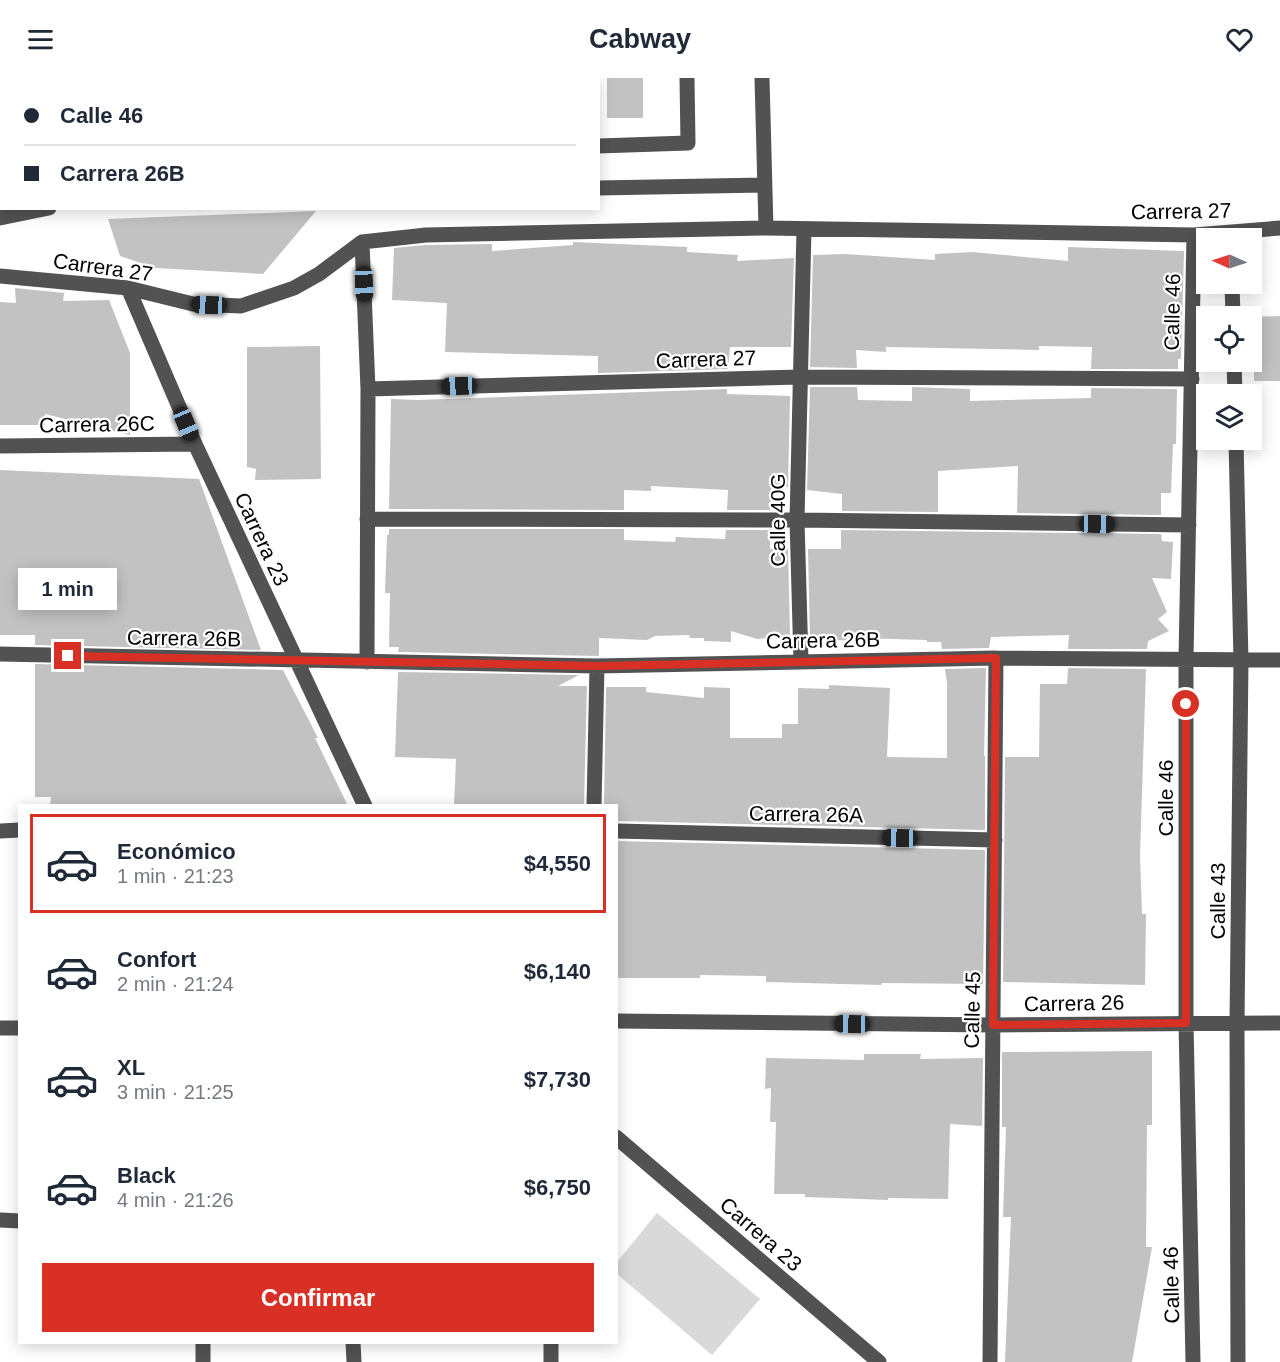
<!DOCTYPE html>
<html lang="es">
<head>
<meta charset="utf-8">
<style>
  body { margin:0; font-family:Helvetica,sans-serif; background:#f6f6f7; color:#1f2937; height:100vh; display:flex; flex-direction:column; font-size:22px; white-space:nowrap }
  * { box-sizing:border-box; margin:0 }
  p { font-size:20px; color:#747a83 }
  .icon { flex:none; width:33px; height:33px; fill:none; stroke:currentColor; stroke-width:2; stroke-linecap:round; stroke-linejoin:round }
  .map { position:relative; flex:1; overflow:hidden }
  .drawer { position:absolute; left:18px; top:726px; width:600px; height:540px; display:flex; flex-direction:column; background:#fff; border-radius:0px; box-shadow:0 3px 15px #0003 }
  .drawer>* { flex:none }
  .top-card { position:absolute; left:0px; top:0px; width:600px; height:132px; box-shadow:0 3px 15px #0003; display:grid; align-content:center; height:132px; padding:0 24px; background:#fff }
  .needle { width:39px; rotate:273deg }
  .controls { position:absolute; left:1196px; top:150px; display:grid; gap:12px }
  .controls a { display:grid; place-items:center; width:66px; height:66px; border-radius:0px; background:#fff; box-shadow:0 3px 15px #0003; font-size:30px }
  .end { position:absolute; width:27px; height:27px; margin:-14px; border:8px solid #d93025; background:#fff; box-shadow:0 0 0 3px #fff }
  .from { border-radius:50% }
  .bubble { position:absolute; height:42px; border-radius:0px; background:#fff; box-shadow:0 3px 15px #0003; font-size:20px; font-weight:700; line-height:42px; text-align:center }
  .car { position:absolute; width:18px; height:36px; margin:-18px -9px; border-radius:8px; box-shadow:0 0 4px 2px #0007; background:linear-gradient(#222 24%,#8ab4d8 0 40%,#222 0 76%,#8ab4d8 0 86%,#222 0) }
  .top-card b { display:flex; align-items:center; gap:21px; height:57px; font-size:22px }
  .top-card b+b { border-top:2px solid #e0e1e3 }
  .top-card i { width:15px; height:15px; background:#1f2937 }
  ul { padding:10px 0 0; list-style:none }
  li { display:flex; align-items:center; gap:18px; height:99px; margin:0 12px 9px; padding:0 12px; border:3px solid transparent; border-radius:0px }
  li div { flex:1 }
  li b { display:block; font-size:22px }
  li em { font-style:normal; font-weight:700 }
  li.selected { border-color:#d93025 }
  li>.icon { width:54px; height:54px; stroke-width:1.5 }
  .action { display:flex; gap:12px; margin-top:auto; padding:12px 24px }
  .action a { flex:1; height:69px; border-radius:0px; background:#d93025; color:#fff; font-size:24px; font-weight:700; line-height:69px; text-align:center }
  header { display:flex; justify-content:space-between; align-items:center; height:78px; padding:0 24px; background:#fff; font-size:27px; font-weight:700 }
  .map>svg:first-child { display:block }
  .green { fill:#d9d9d9 }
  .building { fill:#c2c2c2 }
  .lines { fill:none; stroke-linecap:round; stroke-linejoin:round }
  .minor { stroke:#525252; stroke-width:15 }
  .route { stroke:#d93025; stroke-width:8 }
  .labels { text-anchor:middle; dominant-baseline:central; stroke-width:4.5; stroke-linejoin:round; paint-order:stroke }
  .street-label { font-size:21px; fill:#000; stroke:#fff }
</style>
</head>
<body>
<header><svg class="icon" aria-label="menu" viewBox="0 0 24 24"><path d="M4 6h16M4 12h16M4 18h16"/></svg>Cabway<svg class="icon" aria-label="heart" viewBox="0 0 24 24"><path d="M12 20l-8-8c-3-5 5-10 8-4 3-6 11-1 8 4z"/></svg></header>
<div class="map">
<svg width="1280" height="1284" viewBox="0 0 1280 1284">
  <rect width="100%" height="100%" fill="#fff"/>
  <!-- green -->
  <path class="green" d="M657,1135L760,1221L712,1277L617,1196V1184Z"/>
  <!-- building -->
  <path class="building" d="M607,0H643V40H607Z
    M316,133L263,196L156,190L120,178L108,141Z
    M573,164L687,169V174L738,177L737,183L794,180L791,269H730L728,291L598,295V278L445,274L447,225L392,222L394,170L425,167L492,166V173L573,167Z
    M1068,169L1184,173L1181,281H1178V291H1091L1092,269L1039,268V272L886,269V274L856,272L857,290L810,289L813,177L845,176L935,182V176L972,174L1068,183Z
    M15,210L64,215L63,223L109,222L130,275V357L45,336V347H0V224L16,225Z
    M1280,238V303H1254V239Z
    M320,268L321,401L255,402L256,391L247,389V269Z
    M810,309H857L858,322L912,323V309L970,311V323L1091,320V310L1177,311L1176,366H1173L1171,415H1161V437L1017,435L1018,388L938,393V434L842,433V416L807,412Z
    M727,311V316L790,318L788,409L772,407L770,432H727L728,412L651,408V413L624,412V432L389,431L391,321L418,322Z
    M0,392L199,401L261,572L35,567V557H0Z
    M389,451H624V462L675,464L676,459L725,461L726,452H770V471H788L790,557L757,561L731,553V564L704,563V560H690L689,557L655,558L647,562L599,560V578L398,574L399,569H389L390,515H385L387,457H389Z
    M841,452L1161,456L1162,463L1173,464L1171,501L1152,500L1167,534L1158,541L1169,553L1148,563L1147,571H1068L1069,557L991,559L989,570L942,571L941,564H927V562L858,560V563L810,561L808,471H841Z
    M35,586L283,592L318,660H315L348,728H50L51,719H35Z
    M986,590L984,678H985V752L616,743V728H604L606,609H646V614L704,620V609L730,610V660H782V646H798V610L829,611V607L890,610L887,679L947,680V606L945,591Z
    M1068,590L1146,591L1140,778L1142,836H1146L1145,907L1003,904L1005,679H1039L1040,606H1067Z
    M398,594L579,597L558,608H587L584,728H454L456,681L395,679Z
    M616,763L985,772L983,906L882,905L881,907L766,904V898L700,897V900H616Z
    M1152,973V1047H1147L1146,1169H1152L1132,1284H1005L1011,1139H1003L1006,1049H1002V974Z
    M864,976H921L920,981L983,980L982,1048L950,1046L948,1121L888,1120V1122L805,1119V1116H774L776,1044H770L771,1010L765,1011L766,980L864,982Z"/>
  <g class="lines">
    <!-- minor -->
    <path class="minor" d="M762,0L766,150
      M519,2V0
      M598,68L688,65L687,0
      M598,110L764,107
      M0,140L49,130
      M362,164L368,311L367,584
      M0,198L128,210L193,226L241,228L294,210L319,196L362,164L426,157L766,150L1194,157L1280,150
      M1232,206L1233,238
      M128,210L195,366L365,728
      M1234,284L1235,316
      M368,311L800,299L1192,301
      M1236,362L1241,583L1237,946L1238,1284
      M0,368L195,366
      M367,441L797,442L1189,447
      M0,576L597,588L996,580L1280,582
      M801,584L797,442L804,151
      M594,728L597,588
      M0,753L20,752
      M616,753L995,762
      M616,943L993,947L1280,945
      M0,950H20
      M616,1059L879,1284
      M0,1142L20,1143
      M353,1264L354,1284
      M551,1264V1284
      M203,1284V1264
      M990,1284L996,580
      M1193,1284L1186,945V581L1194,157"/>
  </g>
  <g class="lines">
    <!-- route -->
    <path class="route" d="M68,578L597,588L996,580L993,947L1186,945V626"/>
  </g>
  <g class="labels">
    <!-- street labels -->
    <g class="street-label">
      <text transform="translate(1181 133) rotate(-1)">Carrera 27</text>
      <text transform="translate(103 189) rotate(8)">Carrera 27</text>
      <text transform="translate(1172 234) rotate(-89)">Calle 46</text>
      <text transform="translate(706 281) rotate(-2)">Carrera 27</text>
      <text transform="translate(97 346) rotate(-1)">Carrera 26C</text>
      <text transform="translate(777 442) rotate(-90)">Calle 40G</text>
      <text transform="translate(262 461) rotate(65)">Carrera 23</text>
      <text transform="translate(184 560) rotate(1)">Carrera 26B</text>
      <text transform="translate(823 562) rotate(-1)">Carrera 26B</text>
      <text transform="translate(1165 720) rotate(-90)">Calle 46</text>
      <text transform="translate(806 736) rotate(1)">Carrera 26A</text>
      <text transform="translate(1217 823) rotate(-90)">Calle 43</text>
      <text transform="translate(1074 925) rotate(-1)">Carrera 26</text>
      <text transform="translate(972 932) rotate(-89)">Calle 45</text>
      <text transform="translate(761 1156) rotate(41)">Carrera 23</text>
      <text transform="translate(1171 1207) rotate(-91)">Calle 46</text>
    </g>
  </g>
</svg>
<div class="controls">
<a><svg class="needle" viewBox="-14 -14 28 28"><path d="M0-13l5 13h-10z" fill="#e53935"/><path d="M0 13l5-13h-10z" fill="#747a83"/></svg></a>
<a><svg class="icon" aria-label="locate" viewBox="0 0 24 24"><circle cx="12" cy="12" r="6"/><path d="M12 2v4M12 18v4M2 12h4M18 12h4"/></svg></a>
<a><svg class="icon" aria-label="layers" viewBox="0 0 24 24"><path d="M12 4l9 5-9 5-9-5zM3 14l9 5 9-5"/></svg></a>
</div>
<i class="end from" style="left:1186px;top:626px"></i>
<i class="end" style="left:68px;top:578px"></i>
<div class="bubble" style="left:18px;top:490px;width:99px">1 min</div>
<i class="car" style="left:364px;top:206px;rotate:178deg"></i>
<i class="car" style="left:209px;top:227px;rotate:272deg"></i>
<i class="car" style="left:459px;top:308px;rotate:268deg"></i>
<i class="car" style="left:186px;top:346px;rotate:157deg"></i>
<i class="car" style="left:1097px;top:446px;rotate:91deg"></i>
<i class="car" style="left:900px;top:760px;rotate:271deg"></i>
<i class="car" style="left:852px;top:946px;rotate:271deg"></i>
<div class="top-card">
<b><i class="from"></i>Calle 46</b>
<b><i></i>Carrera 26B</b>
</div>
<section class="drawer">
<ul>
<li class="selected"><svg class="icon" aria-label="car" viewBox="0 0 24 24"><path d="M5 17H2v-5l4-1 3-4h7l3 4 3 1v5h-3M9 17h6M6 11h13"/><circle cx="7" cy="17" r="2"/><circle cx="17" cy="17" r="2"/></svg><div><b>Económico</b><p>1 min · 21:23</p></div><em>$4,550</em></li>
<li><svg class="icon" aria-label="car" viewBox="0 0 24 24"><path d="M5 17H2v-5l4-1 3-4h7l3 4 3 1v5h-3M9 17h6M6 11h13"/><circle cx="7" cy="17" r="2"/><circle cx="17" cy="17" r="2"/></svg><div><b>Confort</b><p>2 min · 21:24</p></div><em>$6,140</em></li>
<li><svg class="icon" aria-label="car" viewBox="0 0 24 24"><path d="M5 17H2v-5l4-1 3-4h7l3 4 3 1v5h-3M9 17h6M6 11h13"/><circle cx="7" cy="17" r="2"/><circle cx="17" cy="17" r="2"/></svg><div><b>XL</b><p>3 min · 21:25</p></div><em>$7,730</em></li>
<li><svg class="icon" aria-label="car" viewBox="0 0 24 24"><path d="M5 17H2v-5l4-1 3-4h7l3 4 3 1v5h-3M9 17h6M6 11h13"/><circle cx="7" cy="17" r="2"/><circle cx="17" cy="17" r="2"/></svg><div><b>Black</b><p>4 min · 21:26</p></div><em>$6,750</em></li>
</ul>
<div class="action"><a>Confirmar</a></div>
</section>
</div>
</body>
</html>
